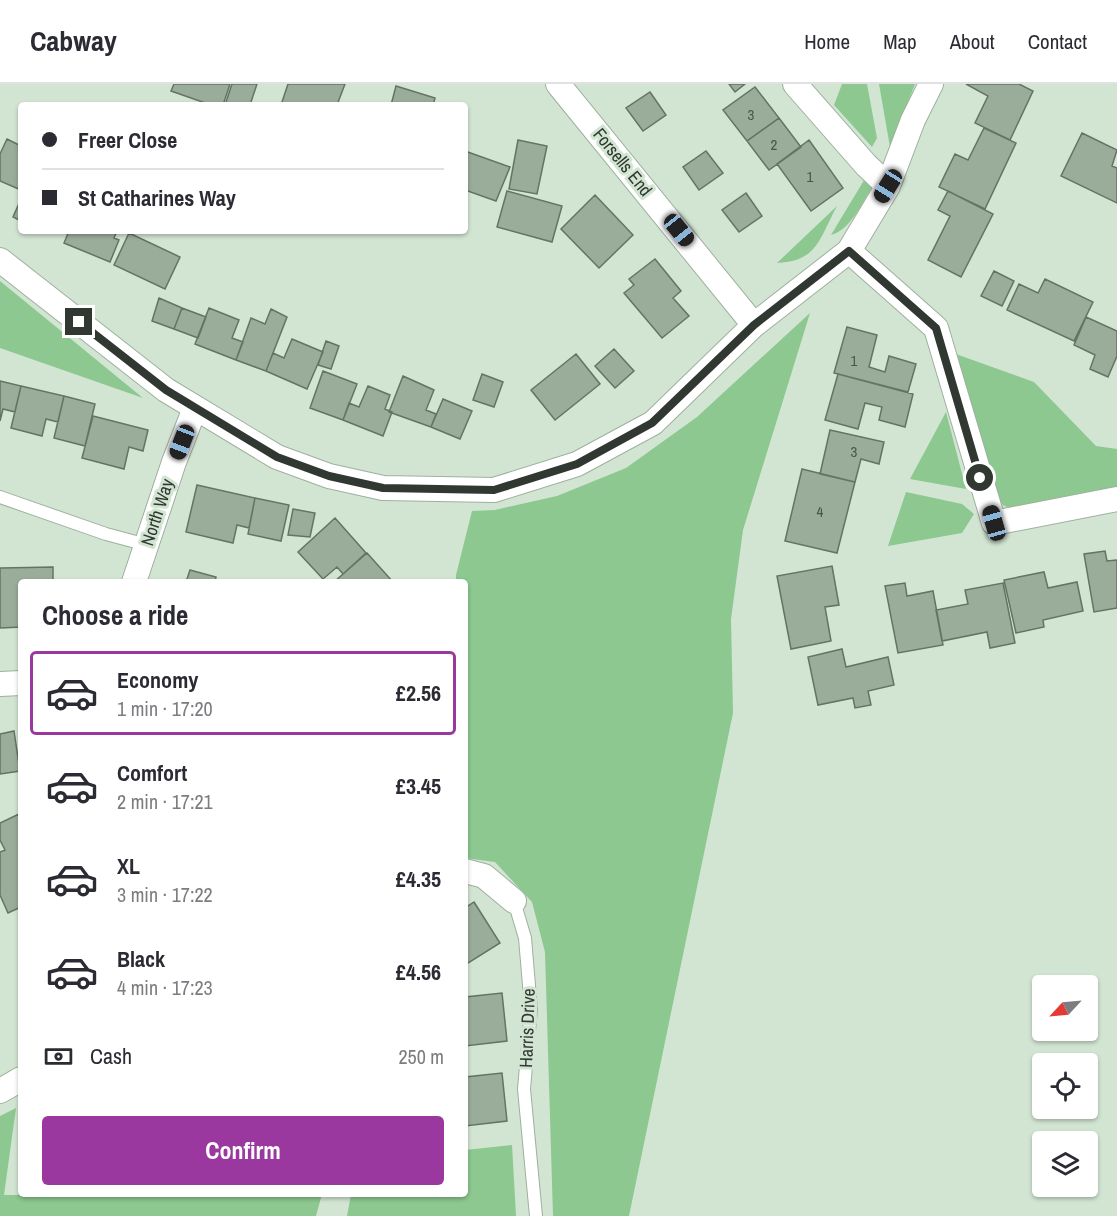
<!DOCTYPE html>
<html lang="en">
<head>
<meta charset="utf-8">
<style>
  body { margin:0; font-family:"Archivo Narrow",sans-serif; background:#f2f2f3; color:#2b2b33; height:100vh; display:flex; flex-direction:column; font-size:22px; white-space:nowrap }
  * { box-sizing:border-box; margin:0 }
  p { font-size:20px; color:#7c7c81 }
  .icon { flex:none; width:33px; height:33px; fill:none; stroke:currentColor; stroke-width:2; stroke-linecap:round; stroke-linejoin:round }
  .map { position:relative; flex:1; overflow:hidden }
  .details { position:absolute; left:18px; top:495px; width:450px; height:618px; display:flex; flex-direction:column; background:#fff; border-radius:6px; box-shadow:0 2px 4px #0004 }
  .details>* { flex:none }
  .hud { position:absolute; left:18px; top:18px; width:450px; height:132px; border-radius:6px; box-shadow:0 2px 4px #0004; display:grid; align-content:center; height:132px; padding:0 24px; background:#fff }
  .needle { width:39px; rotate:244deg }
  .fabs { position:absolute; left:1032px; top:891px; display:grid; gap:12px }
  .fabs a { display:grid; place-items:center; width:66px; height:66px; border-radius:6px; background:#fff; box-shadow:0 2px 4px #0004; font-size:30px }
  .end { position:absolute; width:27px; height:27px; margin:-14px; border:8px solid #313831; background:#fff; box-shadow:0 0 0 3px #fff }
  .from { border-radius:50% }
  .car { position:absolute; width:18px; height:36px; margin:-18px -9px; border-radius:8px; box-shadow:0 0 4px 2px #0007; background:linear-gradient(#222 24%,#8ab4d8 0 40%,#222 0 76%,#8ab4d8 0 86%,#222 0) }
  .hud b { display:flex; align-items:center; gap:21px; height:57px; font-size:22px }
  .hud b+b { border-top:2px solid #e1e1e2 }
  .hud i { width:15px; height:15px; background:#2b2b33 }
  ul { padding:0; list-style:none }
  li { display:flex; align-items:center; gap:18px; height:84px; margin:0 12px 9px; padding:0 12px; border:3px solid transparent; border-radius:6px }
  li div { flex:1 }
  li b { display:block; font-size:22px }
  li em { font-style:normal; font-weight:700 }
  li.selected { border-color:#9a389f }
  li>.icon { width:54px; height:54px; stroke-width:1.5 }
  h2 { padding:0 24px; font-size:27px; line-height:72px }
  .pay { display:flex; align-items:center; gap:15px; height:66px; padding:0 24px; font-size:22px }
  .pay p { margin-inline-start:auto }
  .cta { display:flex; gap:12px; margin-top:auto; padding:12px 24px }
  .cta a { flex:1; height:69px; border-radius:6px; background:#9a389f; color:#fff; font-size:24px; font-weight:700; line-height:69px; text-align:center }
  header { display:flex; align-items:center; gap:36px; box-sizing:border-box; height:84px; padding:0 30px; background:#fff; border-bottom:2px solid #e1e1e2 }
  header strong { font-size:28px }
  nav { display:flex; gap:33px; margin-inline-start:auto; font-size:21px }
  .map>svg:first-child { display:block }
  .green { fill:#8cc88f }
  .building { fill:#9aac9a; stroke:#637464; stroke-width:1.5 }
  .lines { fill:none; stroke-linecap:round; stroke-linejoin:round }
  .lane-casing { stroke:#9eb09e; stroke-width:14 }
  .street-casing { stroke:#9eb09e; stroke-width:26 }
  .lane { stroke:#fff; stroke-width:12 }
  .street { stroke:#fff; stroke-width:24 }
  .route { stroke:#313831; stroke-width:8 }
  .labels { text-anchor:middle; dominant-baseline:central; stroke-width:6; stroke-linejoin:round; paint-order:stroke }
  .number-label { font-size:15px; fill:#4b554b }
  .street-label { font-size:18px; fill:#313831; stroke:#d2e5d2 }
</style>
</head>
<body>
<header>
<strong>Cabway</strong>
<nav><a>Home</a><a>Map</a><a>About</a><a>Contact</a></nav>
</header>
<div class="map">
<svg width="1117" height="1132" viewBox="0 0 1117 1132">
  <rect width="100%" height="100%" fill="#d2e5d2"/>
  <!-- green -->
  <path class="green" d="M842,0H867L877,54L872,63L834,21Z
    M879,0H915L890,63Z
    M866,93L874,99C864,116 851,146 831,151Z
    M837,122C819,155 818,177 777,179Z
    M0,197L143,314L0,264Z
    M810,229L743,446L731,535L733,629L629,1132H553L545,868L532,818L495,778L465,774V498H456V491L472,427L495,426L557,412L626,384L697,333Z
    M953,269L1034,298L1096,362L1117,365V406L1017,428L1003,421L995,410Z
    M946,328L966,405L910,395Z
    M906,408L962,420L974,430L962,449L888,462Z
    M16,1024L4,1111L322,1110L316,1132H0V1032Z
    M512,1061L516,1132H347L351,1110H465V1066Z"/>
  <!-- building -->
  <path class="building" d="M174,0H230L223,21H211L171,7Z
    M232,0H257L250,21H225Z
    M288,0H345L337,21H281Z
    M729,0H745L735,8Z
    M1019,0L1033,7L1010,56L975,39L988,12L966,0Z
    M396,2L435,14L433,21H391Z
    M755,3L779,34L747,57L723,26Z
    M650,8L666,31L643,47L626,24Z
    M779,34L801,63L769,86L747,57Z
    M984,44L1016,59L985,125L939,103L955,70L968,76Z
    M1082,49L1117,66L1112,82L1117,84V119L1061,92Z
    M7,55L21,62V106L0,97V70Z
    M518,56L547,62L537,110L509,105Z
    M809,56L843,104L811,127L777,80Z
    M465,67L510,83L496,117L465,106Z
    M706,67L723,89L699,106L683,83Z
    M507,107L562,122L552,158L497,143Z
    M948,107L993,130L961,193L928,176L950,132L938,126Z
    M746,109L762,132L739,148L722,126Z
    M595,111L633,151L599,184L561,145Z
    M21,115V137L13,133Z
    M69,147H117L114,154L119,156L110,178L64,159Z
    M129,149L180,173L165,205L114,181Z
    M655,175L681,207L673,214L689,232L662,254L624,209L634,201L629,195Z
    M994,187L1014,197L1002,222L981,212Z
    M1045,195L1093,218L1074,257L1007,226L1019,200L1038,209Z
    M159,214L182,224L174,245L152,237Z
    M182,224L206,233L198,254L174,245Z
    M209,224L239,236L232,254L243,258L236,276L195,260Z
    M271,225L287,233L266,287L236,276L251,234L265,240Z
    M1086,233L1117,247V272L1108,293L1090,285L1095,271L1074,261Z
    M847,243L877,251L869,283L885,288L889,272L916,280L908,308L834,289Z
    M292,255L323,268L307,305L266,287L273,269L284,274Z
    M326,257L339,262L331,285L318,281Z
    M614,265L634,287L615,304L595,282Z
    M576,270L600,300L555,336L531,306Z
    M323,287L357,300L343,336L310,324Z
    M482,290L503,298L494,323L473,316Z
    M838,290L913,310L905,343L879,336L882,323L865,319L858,345L825,336Z
    M403,292L434,306L426,326L436,330L431,343L389,328Z
    M0,297L21,302L15,328L3,325L0,337Z
    M21,302L64,312L58,338L46,335L42,352L11,344Z
    M368,302L390,311L385,325L392,328L383,352L343,336L349,319L359,323Z
    M64,312L95,320L85,362L54,354Z
    M443,315L472,327L460,355L431,343Z
    M93,332L148,346L143,367L129,363L124,385L82,374Z
    M830,346L884,358L879,380L861,375L855,398L820,390Z
    M802,385L855,398L837,469L785,457Z
    M197,401L255,414L249,444L237,441L233,459L186,448Z
    M255,414L289,421L281,457L248,450Z
    M293,425L315,429L310,453L288,451Z
    M335,434L366,469L343,490L337,483L323,495L298,468Z
    M1105,467L1107,477L1117,476V524L1094,528L1084,470Z
    M367,469L393,498H334Z
    M832,482L839,521L825,523L831,557L791,565L777,492Z
    M53,483V498H21V543L0,544V484Z
    M190,486L216,493L215,498H186Z
    M1044,488L1048,504L1077,498L1083,527L1043,536L1044,543L1016,549L1004,496Z
    M905,499L907,512L933,507L943,561L898,569L885,502Z
    M1003,499L1015,559L990,564L987,548L942,557L936,526L968,520L965,506Z
    M842,565L846,583L888,573L894,601L868,607L871,621L855,624L853,614L818,621L808,573Z
    M14,647L20,687L0,690V650Z
    M19,730L21,823L8,829L0,811V768L5,766L0,756V739Z
    M474,818L500,859L465,881V824Z
    M502,909L507,957L465,962V913Z
    M502,989L507,1037L465,1042V993Z"/>
  <g class="lines">
    <defs>
      <path id="lane" d="M0,413L106,450L147,461
        M514,817L525,854L531,925L524,1005L536,1132"/>
      <path id="street" d="M558,0L754,241
        M795,0L866,81L888,102
        M849,167L936,244L994,439L1117,415
        M0,176L166,306L277,373L329,392L383,404L494,406L577,380L653,339L754,241L849,167L888,102L913,36L931,0
        M134,498L174,378L195,324
        M0,600L21,599
        M465,787L484,792L514,817
        M0,1007L21,995"/>
    </defs>
    <!-- lane casing -->
    <use href="#lane" class="lane-casing"/>
    <!-- street casing -->
    <use href="#street" class="street-casing"/>
    <!-- lane -->
    <use href="#lane" class="lane"/>
    <!-- street -->
    <use href="#street" class="street"/>
  </g>
  <g class="lines">
    <!-- route -->
    <path class="route" d="M79,238L166,306L277,373L329,392L383,404L494,406L577,380L652,339L754,241L849,167L936,244L980,394"/>
  </g>
  <g class="labels">
    <!-- number labels -->
    <g class="number-label">
      <text x="751" y="30">3</text>
      <text x="774" y="60">2</text>
      <text x="810" y="92">1</text>
      <text x="854" y="276">1</text>
      <text x="854" y="367">3</text>
      <text x="820" y="427">4</text>
    </g>
    <!-- street labels -->
    <g class="street-label">
      <text transform="translate(623 78) rotate(51)">Forsells End</text>
      <text transform="translate(157 428) rotate(-72)">North Way</text>
      <text transform="translate(527 944) rotate(-88)">Harris Drive</text>
    </g>
  </g>
</svg>
<div class="fabs">
<a><svg class="needle" viewBox="-14 -14 28 28"><path d="M0-13l5 13h-10z" fill="#e53935"/><path d="M0 13l5-13h-10z" fill="#7c7c81"/></svg></a>
<a><svg class="icon" aria-label="locate" viewBox="0 0 24 24"><circle cx="12" cy="12" r="6"/><path d="M12 2v4M12 18v4M2 12h4M18 12h4"/></svg></a>
<a><svg class="icon" aria-label="layers" viewBox="0 0 24 24"><path d="M12 4l9 5-9 5-9-5zM3 14l9 5 9-5"/></svg></a>
</div>
<i class="end from" style="left:980px;top:394px"></i>
<i class="end" style="left:79px;top:238px"></i>
<i class="car" style="left:888px;top:102px;rotate:212deg"></i>
<i class="car" style="left:679px;top:146px;rotate:141deg"></i>
<i class="car" style="left:182px;top:358px;rotate:201deg"></i>
<i class="car" style="left:994px;top:439px;rotate:344deg"></i>
<div class="hud">
<b><i class="from"></i>Freer Close</b>
<b><i></i>St Catharines Way</b>
</div>
<section class="details">
<h2>Choose a ride</h2>
<ul>
<li class="selected"><svg class="icon" aria-label="car" viewBox="0 0 24 24"><path d="M5 17H2v-5l4-1 3-4h7l3 4 3 1v5h-3M9 17h6M6 11h13"/><circle cx="7" cy="17" r="2"/><circle cx="17" cy="17" r="2"/></svg><div><b>Economy</b><p>1 min · 17:20</p></div><em>£2.56</em></li>
<li><svg class="icon" aria-label="car" viewBox="0 0 24 24"><path d="M5 17H2v-5l4-1 3-4h7l3 4 3 1v5h-3M9 17h6M6 11h13"/><circle cx="7" cy="17" r="2"/><circle cx="17" cy="17" r="2"/></svg><div><b>Comfort</b><p>2 min · 17:21</p></div><em>£3.45</em></li>
<li><svg class="icon" aria-label="car" viewBox="0 0 24 24"><path d="M5 17H2v-5l4-1 3-4h7l3 4 3 1v5h-3M9 17h6M6 11h13"/><circle cx="7" cy="17" r="2"/><circle cx="17" cy="17" r="2"/></svg><div><b>XL</b><p>3 min · 17:22</p></div><em>£4.35</em></li>
<li><svg class="icon" aria-label="car" viewBox="0 0 24 24"><path d="M5 17H2v-5l4-1 3-4h7l3 4 3 1v5h-3M9 17h6M6 11h13"/><circle cx="7" cy="17" r="2"/><circle cx="17" cy="17" r="2"/></svg><div><b>Black</b><p>4 min · 17:23</p></div><em>£4.56</em></li>
</ul>
<div class="pay"><svg class="icon" aria-label="cash" viewBox="0 0 24 24"><path d="M3 7h18v10H3z"/><circle cx="12" cy="12" r="2"/></svg>Cash<p>250 m</p></div>
<div class="cta"><a>Confirm</a></div>
</section>
</div>
</body>
</html>
